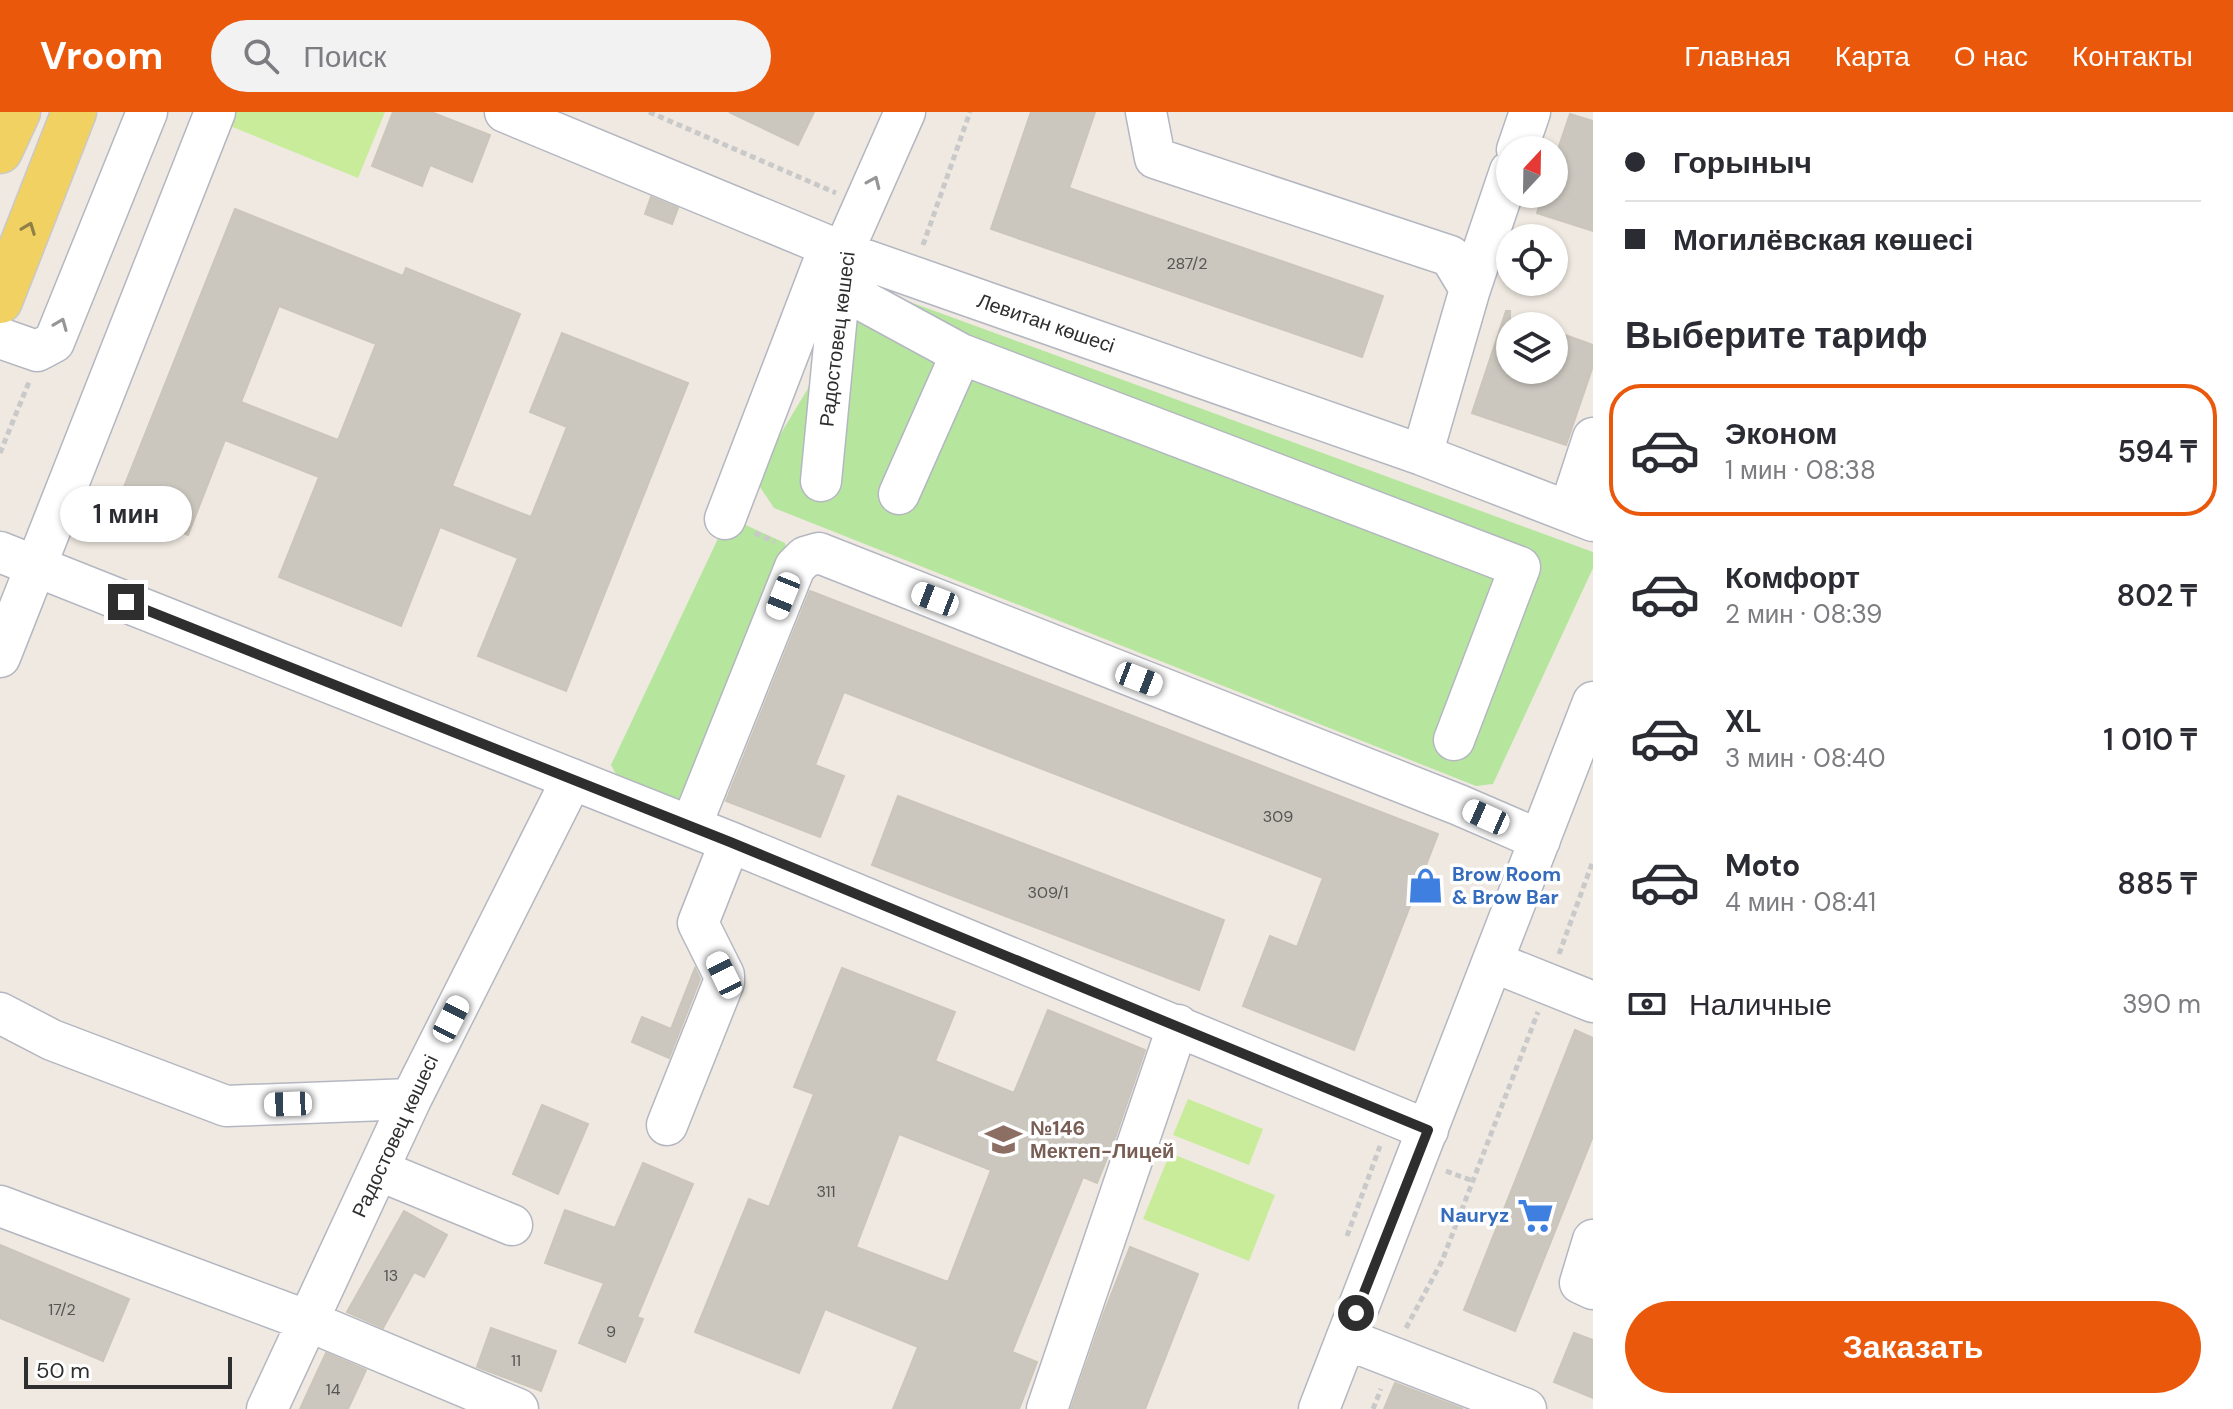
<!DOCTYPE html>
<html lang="ru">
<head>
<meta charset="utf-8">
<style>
  body { margin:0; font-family:"DM Sans",sans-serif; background:#f2f2f3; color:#2b2b33; height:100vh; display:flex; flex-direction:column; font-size:30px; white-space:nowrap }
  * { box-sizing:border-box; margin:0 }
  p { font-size:26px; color:#7c7c81 }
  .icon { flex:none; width:44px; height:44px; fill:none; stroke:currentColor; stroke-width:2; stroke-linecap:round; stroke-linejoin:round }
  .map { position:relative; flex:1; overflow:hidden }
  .side { display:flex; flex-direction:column; background:#fff; width:640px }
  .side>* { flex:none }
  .hud { display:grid; align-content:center; height:176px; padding:0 32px; background:#fff }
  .needle { width:52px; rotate:22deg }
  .tools { position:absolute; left:1496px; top:24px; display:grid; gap:16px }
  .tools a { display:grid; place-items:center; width:72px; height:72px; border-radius:50%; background:#fff; box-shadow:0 2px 6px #0004; font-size:40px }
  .scale { position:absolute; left:24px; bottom:20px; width:208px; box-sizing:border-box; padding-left:8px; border:4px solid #2e2e2e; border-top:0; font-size:22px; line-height:28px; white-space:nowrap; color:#2e2e2e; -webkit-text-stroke:6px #fff; paint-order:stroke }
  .end { position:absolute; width:36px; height:36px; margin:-18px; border:10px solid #2e2e2e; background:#fff; box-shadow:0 0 0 4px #fff }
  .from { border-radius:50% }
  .bubble { position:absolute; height:56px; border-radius:28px; background:#fff; box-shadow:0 2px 6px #0004; font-size:26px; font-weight:600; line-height:56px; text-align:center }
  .car { position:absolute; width:24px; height:48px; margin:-24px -12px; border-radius:10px; box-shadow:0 0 6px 2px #0007; background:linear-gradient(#fff 24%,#345 0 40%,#fff 0 76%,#345 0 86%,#fff 0) }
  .hud b { display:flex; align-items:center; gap:28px; height:76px; font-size:30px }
  .hud b+b { border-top:2px solid #e1e1e2 }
  .hud i { width:20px; height:20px; background:#2b2b33 }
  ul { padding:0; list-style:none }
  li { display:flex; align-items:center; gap:24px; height:132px; margin:0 16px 12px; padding:0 16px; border:4px solid transparent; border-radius:32px }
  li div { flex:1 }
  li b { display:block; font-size:30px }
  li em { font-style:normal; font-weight:600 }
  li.on { border-color:#ea580c }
  li>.icon { width:72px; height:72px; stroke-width:1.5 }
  h2 { padding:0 32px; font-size:36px; line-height:96px }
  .pay { display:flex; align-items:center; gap:20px; height:88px; padding:0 32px; font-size:30px }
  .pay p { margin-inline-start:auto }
  .cta { display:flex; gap:16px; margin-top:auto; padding:16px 32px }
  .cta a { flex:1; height:92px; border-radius:48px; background:#ea580c; color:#fff; font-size:32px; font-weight:600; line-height:92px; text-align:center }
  header { display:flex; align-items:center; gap:48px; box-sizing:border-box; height:112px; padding:0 40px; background:#ea580c; color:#fff }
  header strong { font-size:38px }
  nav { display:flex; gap:44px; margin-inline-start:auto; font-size:28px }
  .search { width:560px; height:72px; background:#f2f2f3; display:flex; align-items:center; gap:20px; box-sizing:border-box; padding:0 28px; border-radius:44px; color:#7c7c81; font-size:30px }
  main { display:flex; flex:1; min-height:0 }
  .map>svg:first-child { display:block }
  .green { fill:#b6e59e }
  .pitch { fill:#c9ec9a }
  .building { fill:#cbc7bf; stroke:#cbc5ba; stroke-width:2; fill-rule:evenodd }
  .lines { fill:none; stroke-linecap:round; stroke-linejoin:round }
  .minor-casing { stroke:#b4b7c1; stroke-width:43 }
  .major-casing { stroke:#c9c9c9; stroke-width:47 }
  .path { stroke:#c9c9c9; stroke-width:5; stroke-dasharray:6 4; stroke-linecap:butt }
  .minor { stroke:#fff; stroke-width:40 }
  .major { stroke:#f2d163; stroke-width:44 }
  .oneway { stroke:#969696 }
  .oneway2 { stroke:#908048 }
  .route { stroke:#2e2e2e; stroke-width:10 }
  .labels { text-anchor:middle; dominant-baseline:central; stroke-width:7; stroke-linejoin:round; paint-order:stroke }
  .number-label { font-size:16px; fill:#555452 }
  .street-label { font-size:20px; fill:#2e2e2e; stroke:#fff }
  .shop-label { font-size:20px; font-weight:bold; fill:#366cbe; stroke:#fff; text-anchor:start }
  .education-label { font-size:20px; font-weight:bold; fill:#785e54; stroke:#fff; text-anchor:start }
</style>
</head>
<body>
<header>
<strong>Vroom</strong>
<div class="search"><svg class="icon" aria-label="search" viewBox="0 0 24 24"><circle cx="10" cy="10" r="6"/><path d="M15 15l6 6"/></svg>Поиск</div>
<nav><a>Главная</a><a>Карта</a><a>О нас</a><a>Контакты</a></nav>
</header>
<main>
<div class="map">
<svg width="1593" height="1297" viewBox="0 0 1593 1297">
  <rect width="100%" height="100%" fill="#efe9e1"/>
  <!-- green -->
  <path class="green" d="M869,175L1593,440V456L1493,672L1476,674L774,396L754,366Z
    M737,409L785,431L787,440L686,682L674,689L620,669L611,653L723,416Z"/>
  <!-- pitch -->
  <path class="pitch" d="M222,0H385L358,66L218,9Z
    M1188,987L1263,1017L1249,1053L1173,1023Z
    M1170,1041L1275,1083L1249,1149L1143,1107Z"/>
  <!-- building -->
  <path class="building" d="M393,0H431L490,23L472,70L430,53L422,74L372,54Z
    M729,0H814L798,33Z
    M1031,0H1095L1069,76L1383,184L1362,245L991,117Z
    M1570,2L1593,9V119L1537,101L1543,82H1554V49Z
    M651,85L678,96L672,112L645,102Z
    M235,97L403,164L406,156L520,202L452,374L531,405L567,315L530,300L562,221L688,271L566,579L478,544L518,446L440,415L401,514L279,465L319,365L225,328L188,423L116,395ZM279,194L376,232L338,328L241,290Z
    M1506,199H1510V258H1554V219L1593,233V254L1566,333L1472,301Z
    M810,479L1438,722L1354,938L1243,894L1270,824L1297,835L1323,766L844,580L815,653L844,664L820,725L726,689Z
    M898,684L1224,808L1199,878L872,753Z
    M695,856L700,867L669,946L632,930L642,905L671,917Z
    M842,856L955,900L935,949L1014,981L1048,898L1145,938L1115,1026L1097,1071L1083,1065L1012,1240L1037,1250L1019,1297H893L918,1235L825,1197L799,1261L695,1220L749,1087L769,1095L814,982L794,975ZM899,1022L991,1058L948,1170L856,1135Z
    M1575,918L1593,926V1024L1515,1219L1464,1198Z
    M542,993L588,1012L558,1082L513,1062Z
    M643,1051L693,1072L637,1205L643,1207L625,1250L579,1231L604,1171L545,1151L565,1098L615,1116Z
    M404,1099L447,1123L424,1165L414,1160L383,1216L347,1200Z
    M0,1133L129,1187L103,1249L0,1206Z
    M1130,1135L1198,1162L1145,1297H1071L1104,1201Z
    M491,1216L556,1239L541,1279L477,1255Z
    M1574,1221L1593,1228V1286L1554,1270Z
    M326,1241L366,1258L348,1297H300Z
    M1395,1271L1463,1297H1384Z"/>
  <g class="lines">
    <defs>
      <path id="minor" d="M505,0L843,140L1422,343L1593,409
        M1146,0L1155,46L1450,144L1470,177
        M1517,38L1530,0
        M855,144L858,186L961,242L899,382
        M0,226L37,239L54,230L147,0
        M961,242L1520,455L1454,628
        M1422,343L1470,177L1510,59
        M821,369L843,140L905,0
        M1569,399L1593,326
        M725,407L827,141
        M0,440L730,730L1428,1018
        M0,545L215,0
        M691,714L795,455L805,445L819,441L1459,693L1540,728
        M1493,850L1593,890
        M0,901L52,928L226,994L411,987
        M667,1013L724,870V863L698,811L730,730
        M378,1058L512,1113
        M0,1094L308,1209L518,1297
        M1593,1128L1580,1171L1593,1177
        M1346,1227L1526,1297
        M267,1297L411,987L572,667
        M1047,1297L1178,913
        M1319,1297L1593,590"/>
      <path id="major" d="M0,39L18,0
        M0,189L74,0"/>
    </defs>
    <!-- minor casing -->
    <use href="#minor" class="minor-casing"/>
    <!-- major casing -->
    <use href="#major" class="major-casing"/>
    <!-- path -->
    <path class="path" d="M649,0L836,81
      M923,133L970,0
      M0,341L29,270
      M755,421L775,430
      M1559,842L1593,749
      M1446,1059L1473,1069
      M1347,1124L1380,1034
      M1406,1216L1442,1149L1538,900
      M1373,1297L1381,1277"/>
    <!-- minor -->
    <use href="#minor" class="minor"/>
    <!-- major -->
    <use href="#major" class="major"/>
  </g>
  <!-- one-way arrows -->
  <defs><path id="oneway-chevron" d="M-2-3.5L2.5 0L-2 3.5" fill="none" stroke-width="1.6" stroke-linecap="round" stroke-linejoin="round" transform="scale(2)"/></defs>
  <g class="oneway">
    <use href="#oneway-chevron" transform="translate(874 70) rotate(-66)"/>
    <use href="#oneway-chevron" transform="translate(61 212) rotate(-68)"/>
  </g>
  <use class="oneway2" href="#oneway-chevron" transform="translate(29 116) rotate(-69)"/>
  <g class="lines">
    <!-- route -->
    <path class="route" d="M126,490L730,730L1428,1018L1356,1201"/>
  </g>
  <!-- icons -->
  <defs>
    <symbol id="shop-bare" viewBox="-9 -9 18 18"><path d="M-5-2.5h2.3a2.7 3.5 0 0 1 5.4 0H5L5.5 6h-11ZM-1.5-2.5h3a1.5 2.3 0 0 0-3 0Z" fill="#3f7fe0" stroke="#fff" stroke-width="2.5" paint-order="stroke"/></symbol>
    <symbol id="school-bare" viewBox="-9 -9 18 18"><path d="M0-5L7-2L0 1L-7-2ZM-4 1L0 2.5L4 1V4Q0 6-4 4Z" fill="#8d6e63" stroke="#fff" stroke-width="2.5" paint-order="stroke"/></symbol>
    <symbol id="supermarket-bare" viewBox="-9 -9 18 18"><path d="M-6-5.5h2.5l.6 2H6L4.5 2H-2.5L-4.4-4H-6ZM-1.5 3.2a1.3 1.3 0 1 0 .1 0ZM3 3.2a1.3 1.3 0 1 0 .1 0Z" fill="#3f7fe0" stroke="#fff" stroke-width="2.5" paint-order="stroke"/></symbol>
  </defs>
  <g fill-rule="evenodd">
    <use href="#shop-bare" x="1400" y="748" width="51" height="51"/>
    <use href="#school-bare" x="978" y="1002" width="51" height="51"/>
    <use href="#supermarket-bare" x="1510" y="1078" width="51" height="51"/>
  </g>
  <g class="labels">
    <!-- number labels -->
    <g class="number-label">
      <text x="1187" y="151">287/2</text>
      <text x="1278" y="704">309</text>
      <text x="1048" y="780">309/1</text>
      <text x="826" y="1079">311</text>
      <text x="391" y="1163">13</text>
      <text x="62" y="1197">17/2</text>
      <text x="611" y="1219">9</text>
      <text x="516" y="1248">11</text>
      <text x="333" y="1277">14</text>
    </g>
    <!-- street labels -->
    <g class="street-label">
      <text transform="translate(1046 211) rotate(19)">Левитан көшесі</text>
      <text transform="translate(837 227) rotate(-83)">Радостовец көшесі</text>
      <text transform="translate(395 1024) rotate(-65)">Радостовец көшесі</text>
    </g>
    <!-- shop labels -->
    <g class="shop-label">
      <text x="1452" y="762">Brow Room<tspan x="1452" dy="23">&amp; Brow Bar</tspan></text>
      <text x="1509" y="1103" text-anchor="end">Nauryz</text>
    </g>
    <!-- education labels -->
    <g class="education-label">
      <text x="1030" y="1016">№146<tspan x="1030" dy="23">Мектеп-Лицей</tspan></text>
    </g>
  </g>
</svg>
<div class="tools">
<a><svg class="needle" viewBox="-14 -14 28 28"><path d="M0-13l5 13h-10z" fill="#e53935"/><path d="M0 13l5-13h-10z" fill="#7c7c81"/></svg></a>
<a><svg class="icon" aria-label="locate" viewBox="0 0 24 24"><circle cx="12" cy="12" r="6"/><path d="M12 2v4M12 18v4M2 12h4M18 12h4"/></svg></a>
<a><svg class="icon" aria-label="layers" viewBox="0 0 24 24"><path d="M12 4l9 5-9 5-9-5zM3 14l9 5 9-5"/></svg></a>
</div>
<div class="scale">50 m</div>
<i class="end from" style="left:1356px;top:1201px"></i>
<i class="end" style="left:126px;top:490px"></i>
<div class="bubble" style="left:60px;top:374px;width:132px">1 мин</div>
<i class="car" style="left:783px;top:484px;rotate:202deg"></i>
<i class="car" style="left:935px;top:487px;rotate:291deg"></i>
<i class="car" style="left:1139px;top:567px;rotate:111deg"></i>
<i class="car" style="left:1486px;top:705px;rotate:294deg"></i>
<i class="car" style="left:724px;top:863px;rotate:334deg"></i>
<i class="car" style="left:451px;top:907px;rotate:27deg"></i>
<i class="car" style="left:288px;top:992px;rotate:268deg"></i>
</div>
<section class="side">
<div class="hud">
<b><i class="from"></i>Горыныч</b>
<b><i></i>Могилёвская көшесі</b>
</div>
<h2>Выберите тариф</h2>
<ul>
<li class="on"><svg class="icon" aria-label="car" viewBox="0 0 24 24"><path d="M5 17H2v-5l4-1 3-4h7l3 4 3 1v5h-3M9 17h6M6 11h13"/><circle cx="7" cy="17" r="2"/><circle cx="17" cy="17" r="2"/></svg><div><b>Эконом</b><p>1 мин · 08:38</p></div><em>594 ₸</em></li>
<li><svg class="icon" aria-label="car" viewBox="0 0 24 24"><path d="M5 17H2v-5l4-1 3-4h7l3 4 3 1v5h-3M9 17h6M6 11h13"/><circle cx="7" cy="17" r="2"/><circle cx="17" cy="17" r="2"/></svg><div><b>Комфорт</b><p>2 мин · 08:39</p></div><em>802 ₸</em></li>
<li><svg class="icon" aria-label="car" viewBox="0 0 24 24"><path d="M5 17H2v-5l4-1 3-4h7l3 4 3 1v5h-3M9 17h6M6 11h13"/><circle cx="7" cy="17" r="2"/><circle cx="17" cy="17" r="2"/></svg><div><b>XL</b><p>3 мин · 08:40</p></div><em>1 010 ₸</em></li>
<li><svg class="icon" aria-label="car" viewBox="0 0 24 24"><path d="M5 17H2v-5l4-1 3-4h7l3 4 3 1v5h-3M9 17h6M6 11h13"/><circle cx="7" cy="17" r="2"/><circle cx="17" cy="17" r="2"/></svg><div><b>Moto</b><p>4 мин · 08:41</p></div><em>885 ₸</em></li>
</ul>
<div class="pay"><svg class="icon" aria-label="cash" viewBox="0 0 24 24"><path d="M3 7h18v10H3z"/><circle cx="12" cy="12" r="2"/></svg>Наличные<p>390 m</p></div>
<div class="cta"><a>Заказать</a></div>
</section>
</main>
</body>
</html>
